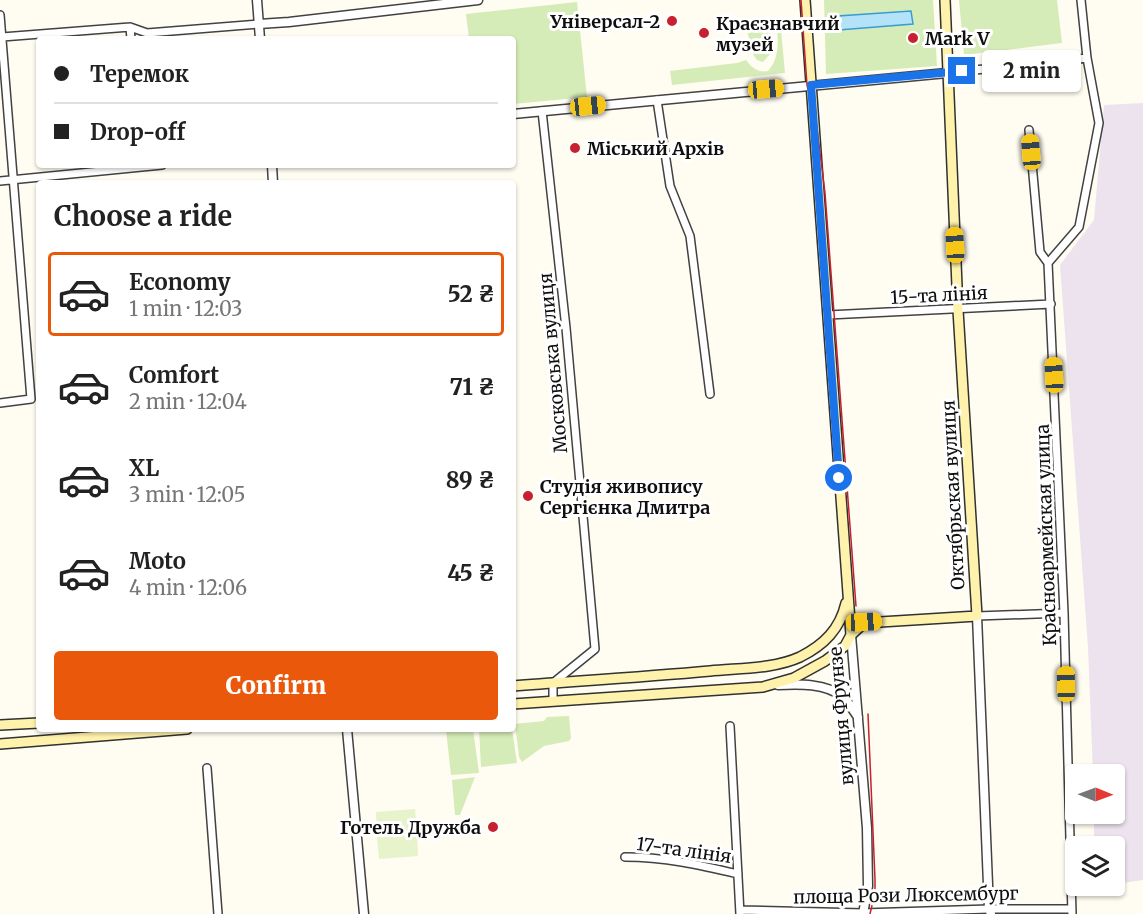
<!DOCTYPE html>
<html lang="en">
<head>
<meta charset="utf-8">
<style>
  body { margin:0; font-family:Merriweather,serif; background:#f2f2f2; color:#222; height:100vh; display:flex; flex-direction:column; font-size:22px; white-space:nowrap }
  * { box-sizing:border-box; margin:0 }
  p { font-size:20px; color:#767676 }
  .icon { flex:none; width:33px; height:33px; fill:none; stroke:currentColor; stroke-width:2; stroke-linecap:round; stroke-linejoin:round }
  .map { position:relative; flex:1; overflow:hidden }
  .side { position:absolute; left:36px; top:180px; width:480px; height:552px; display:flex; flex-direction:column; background:#fff; border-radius:6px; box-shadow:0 2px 4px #0004 }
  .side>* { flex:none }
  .hud { position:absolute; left:36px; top:36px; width:480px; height:132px; border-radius:6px; box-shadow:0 2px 4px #0004; display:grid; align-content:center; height:132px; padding:0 18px; background:#fff }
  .needle { width:39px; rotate:91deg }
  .buttons { position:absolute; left:1065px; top:764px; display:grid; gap:12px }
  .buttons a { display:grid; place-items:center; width:60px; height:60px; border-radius:6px; background:#fff; box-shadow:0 2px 4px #0004; font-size:30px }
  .end { position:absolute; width:27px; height:27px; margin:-14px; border:8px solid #1a73e8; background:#fff; box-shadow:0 0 0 3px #fff }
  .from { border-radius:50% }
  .bubble { position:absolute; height:42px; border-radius:6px; background:#fff; box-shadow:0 2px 4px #0004; font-size:20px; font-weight:800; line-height:42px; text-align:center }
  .car { position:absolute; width:18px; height:36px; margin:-18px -9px; border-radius:8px; box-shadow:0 0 4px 2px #0007; background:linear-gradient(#f5c518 24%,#345 0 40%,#f5c518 0 76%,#345 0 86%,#f5c518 0) }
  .hud b { display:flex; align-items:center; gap:21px; height:57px; font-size:22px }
  .hud b+b { border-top:2px solid #e0e0e0 }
  .hud i { width:15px; height:15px; background:#222 }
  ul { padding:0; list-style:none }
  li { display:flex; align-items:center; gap:18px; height:84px; margin:0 12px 9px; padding:0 6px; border:3px solid transparent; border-radius:6px }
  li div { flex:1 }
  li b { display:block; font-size:22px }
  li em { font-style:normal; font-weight:800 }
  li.current { border-color:#ea580c }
  li>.icon { width:54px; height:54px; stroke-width:1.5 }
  h2 { padding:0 18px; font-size:27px; line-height:72px }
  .button { display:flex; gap:12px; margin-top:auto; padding:12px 18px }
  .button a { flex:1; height:69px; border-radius:6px; background:#ea580c; color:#fff; font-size:24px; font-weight:800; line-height:69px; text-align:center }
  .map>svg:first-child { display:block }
  .industrial { fill:#ece3ee }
  .green { fill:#d5ecb8 }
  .pitch { fill:#e7f3cb }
  .water { fill:#b3e2f9; stroke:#379cd4; stroke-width:1.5 }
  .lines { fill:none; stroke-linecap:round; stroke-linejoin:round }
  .minor-casing { stroke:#424242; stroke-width:10 }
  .tertiary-casing { stroke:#424242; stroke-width:11 }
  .secondary-casing { stroke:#313131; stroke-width:12 }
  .minor { stroke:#fff; stroke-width:7 }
  .tertiary { stroke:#fff; stroke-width:8 }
  .secondary { stroke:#fff2ac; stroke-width:9 }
  .tram { stroke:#c7202f; stroke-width:1.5 }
  .route { stroke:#1a73e8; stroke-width:8 }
  .poi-dot { fill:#c7202f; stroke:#fff; stroke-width:2 }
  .labels { text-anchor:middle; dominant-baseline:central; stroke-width:6; stroke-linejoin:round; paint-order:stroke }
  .poi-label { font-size:18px; font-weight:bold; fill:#0f0f0f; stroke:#fff; text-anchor:start }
  .street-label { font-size:18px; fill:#0f0f0f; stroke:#fff }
</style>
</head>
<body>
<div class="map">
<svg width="1143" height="914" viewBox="0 0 1143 914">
  <rect width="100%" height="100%" fill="#fffcf1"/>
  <!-- industrial -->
  <path class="industrial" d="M1143,103V880L1115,884L1114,846H1094V813H1114V774H1093L1088,647L1060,265L1094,220L1104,105Z"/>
  <!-- green -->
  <path class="green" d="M824,0H933L937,66L826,74Z
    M959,0H1057L1062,43L964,55Z
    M577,2L587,97L513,104V39H469L466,14Z
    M776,19H780L785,73L672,85L670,71L737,63L746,60C752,68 758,73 768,71C781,57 778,36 776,19Z
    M760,26L761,30L771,31L770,54L763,62L757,60L754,56L746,27Z
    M569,716L571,738L569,741L544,746L522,762L519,757L515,724L544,721L547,717Z
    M473,729L479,773L451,775L446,730Z
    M479,729H512L517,763L481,767Z
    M475,777L460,815H455L452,780Z"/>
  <!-- pitch -->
  <path class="pitch" d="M415,809L417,831L377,833L376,812Z
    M417,834L418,856L379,859L377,837Z"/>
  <!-- water -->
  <path class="water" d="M911,11L913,24L839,30L838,16Z"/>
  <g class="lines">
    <defs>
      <path id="minor" d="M0,15L31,399L0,403
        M130,27L131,39
        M2,37L130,27L147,33L259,24
        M947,73L1087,58
        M657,100L670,186L690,236L710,394
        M542,111L566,328L595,649L553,683V701
        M1029,130L1040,252L1048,263
        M0,181L162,165
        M1048,263L1064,613L1072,914
        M1048,263L1079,227L1099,123L1087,58L1081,0
        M828,315L1051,304
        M977,616L1064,613
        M730,726L740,914
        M207,768L218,914
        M625,857C664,857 700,865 738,874
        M740,910L863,913L989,909H1072"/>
      <path id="tertiary" d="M257,0L260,39
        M259,24L289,22L478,0
        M513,114L947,73
        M272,165L273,183
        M977,616L989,909L991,914
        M851,635L867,828L868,886L863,914
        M778,685C799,684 826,683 843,697C849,703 853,710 858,717
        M347,729L364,914"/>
      <path id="secondary" d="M805,0L851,635
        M513,686C579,681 644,677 710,671C739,668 774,669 800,657C824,645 840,629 846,603
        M513,704L763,687L794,678L825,661L845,646L851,635L864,623L977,616L958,310L945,0
        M0,725L39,723
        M0,744L187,729"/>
    </defs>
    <!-- minor casing -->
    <use href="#minor" class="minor-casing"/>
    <!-- tertiary casing -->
    <use href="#tertiary" class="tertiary-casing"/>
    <!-- secondary casing -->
    <use href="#secondary" class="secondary-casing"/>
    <!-- minor -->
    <use href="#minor" class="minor"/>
    <!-- tertiary -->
    <use href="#tertiary" class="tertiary"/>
    <!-- secondary -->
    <use href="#secondary" class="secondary"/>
    <!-- tram -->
    <path class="tram" d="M801,0L807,85L817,128L825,193L856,606
      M868,714L875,879V893L870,914"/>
  </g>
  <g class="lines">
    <!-- route -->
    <path class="route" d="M839,478L811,85L962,71"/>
  </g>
  <!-- markers -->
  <g class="poi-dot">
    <circle cx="672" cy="21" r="6"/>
    <circle cx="704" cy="33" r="6"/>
    <circle cx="913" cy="38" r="6"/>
    <circle cx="575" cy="148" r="6"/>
    <circle cx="528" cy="496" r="6"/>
    <circle cx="493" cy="827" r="6"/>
  </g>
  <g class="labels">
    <!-- poi labels -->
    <g class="poi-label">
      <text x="660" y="21" text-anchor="end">Універсал-2</text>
      <text x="716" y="23">Краєзнавчий<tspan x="716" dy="21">музей</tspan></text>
      <text x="925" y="38">Mark V</text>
      <text x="587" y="148">Міський Архів</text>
      <text x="540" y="486">Студія живопису<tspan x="540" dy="21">Сергієнка Дмитра</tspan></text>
      <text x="481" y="827" text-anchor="end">Готель Дружба</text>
    </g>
    <!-- street labels -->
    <g class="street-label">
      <text transform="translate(939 295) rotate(-3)">15-та лінія</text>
      <text transform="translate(553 363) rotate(-95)">Московська вулиця</text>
      <text transform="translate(953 495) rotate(-93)">Октябрьская вулиця</text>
      <text transform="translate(1046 535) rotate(-92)">Красноармейская улица</text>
      <text transform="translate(841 716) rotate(-95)">вулиця Фрунзе</text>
      <text transform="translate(684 850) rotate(8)">17-та лінія</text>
      <text transform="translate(906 895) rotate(-1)">площа Рози Люксембург</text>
    </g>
  </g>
</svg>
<div class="buttons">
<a><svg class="needle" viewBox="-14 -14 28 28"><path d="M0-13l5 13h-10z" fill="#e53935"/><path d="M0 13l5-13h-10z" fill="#767676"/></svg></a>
<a><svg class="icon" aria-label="layers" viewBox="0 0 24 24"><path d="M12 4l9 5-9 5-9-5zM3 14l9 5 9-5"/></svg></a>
</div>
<i class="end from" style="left:839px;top:478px"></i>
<i class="end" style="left:962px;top:71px"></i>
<div class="bubble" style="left:982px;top:50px;width:99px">2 min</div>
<i class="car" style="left:766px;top:89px;rotate:85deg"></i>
<i class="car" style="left:588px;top:106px;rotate:84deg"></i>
<i class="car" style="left:1031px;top:152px;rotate:355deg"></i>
<i class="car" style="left:955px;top:245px;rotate:357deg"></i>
<i class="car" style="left:1054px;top:375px;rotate:357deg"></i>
<i class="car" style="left:864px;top:622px;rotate:87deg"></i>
<i class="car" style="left:1066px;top:684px;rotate:359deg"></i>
<div class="hud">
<b><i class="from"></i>Теремок</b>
<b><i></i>Drop-off</b>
</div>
<section class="side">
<h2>Choose a ride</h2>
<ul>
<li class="current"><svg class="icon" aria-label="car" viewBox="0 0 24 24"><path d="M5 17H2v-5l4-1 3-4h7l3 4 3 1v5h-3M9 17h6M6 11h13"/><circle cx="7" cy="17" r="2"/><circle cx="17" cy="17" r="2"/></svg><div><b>Economy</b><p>1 min · 12:03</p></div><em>52 ₴</em></li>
<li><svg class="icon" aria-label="car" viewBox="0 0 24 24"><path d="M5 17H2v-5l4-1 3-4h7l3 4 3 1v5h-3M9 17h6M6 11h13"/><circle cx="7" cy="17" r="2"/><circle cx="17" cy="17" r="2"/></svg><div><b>Comfort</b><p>2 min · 12:04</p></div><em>71 ₴</em></li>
<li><svg class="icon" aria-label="car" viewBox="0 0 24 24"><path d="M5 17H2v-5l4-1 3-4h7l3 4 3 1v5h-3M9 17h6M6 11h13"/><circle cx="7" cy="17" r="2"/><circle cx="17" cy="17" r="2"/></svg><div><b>XL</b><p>3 min · 12:05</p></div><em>89 ₴</em></li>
<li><svg class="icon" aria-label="car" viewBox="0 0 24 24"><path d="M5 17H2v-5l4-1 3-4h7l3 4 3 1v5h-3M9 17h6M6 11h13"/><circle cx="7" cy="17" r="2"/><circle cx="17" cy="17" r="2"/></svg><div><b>Moto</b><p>4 min · 12:06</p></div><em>45 ₴</em></li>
</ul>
<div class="button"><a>Confirm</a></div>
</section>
</div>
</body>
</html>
